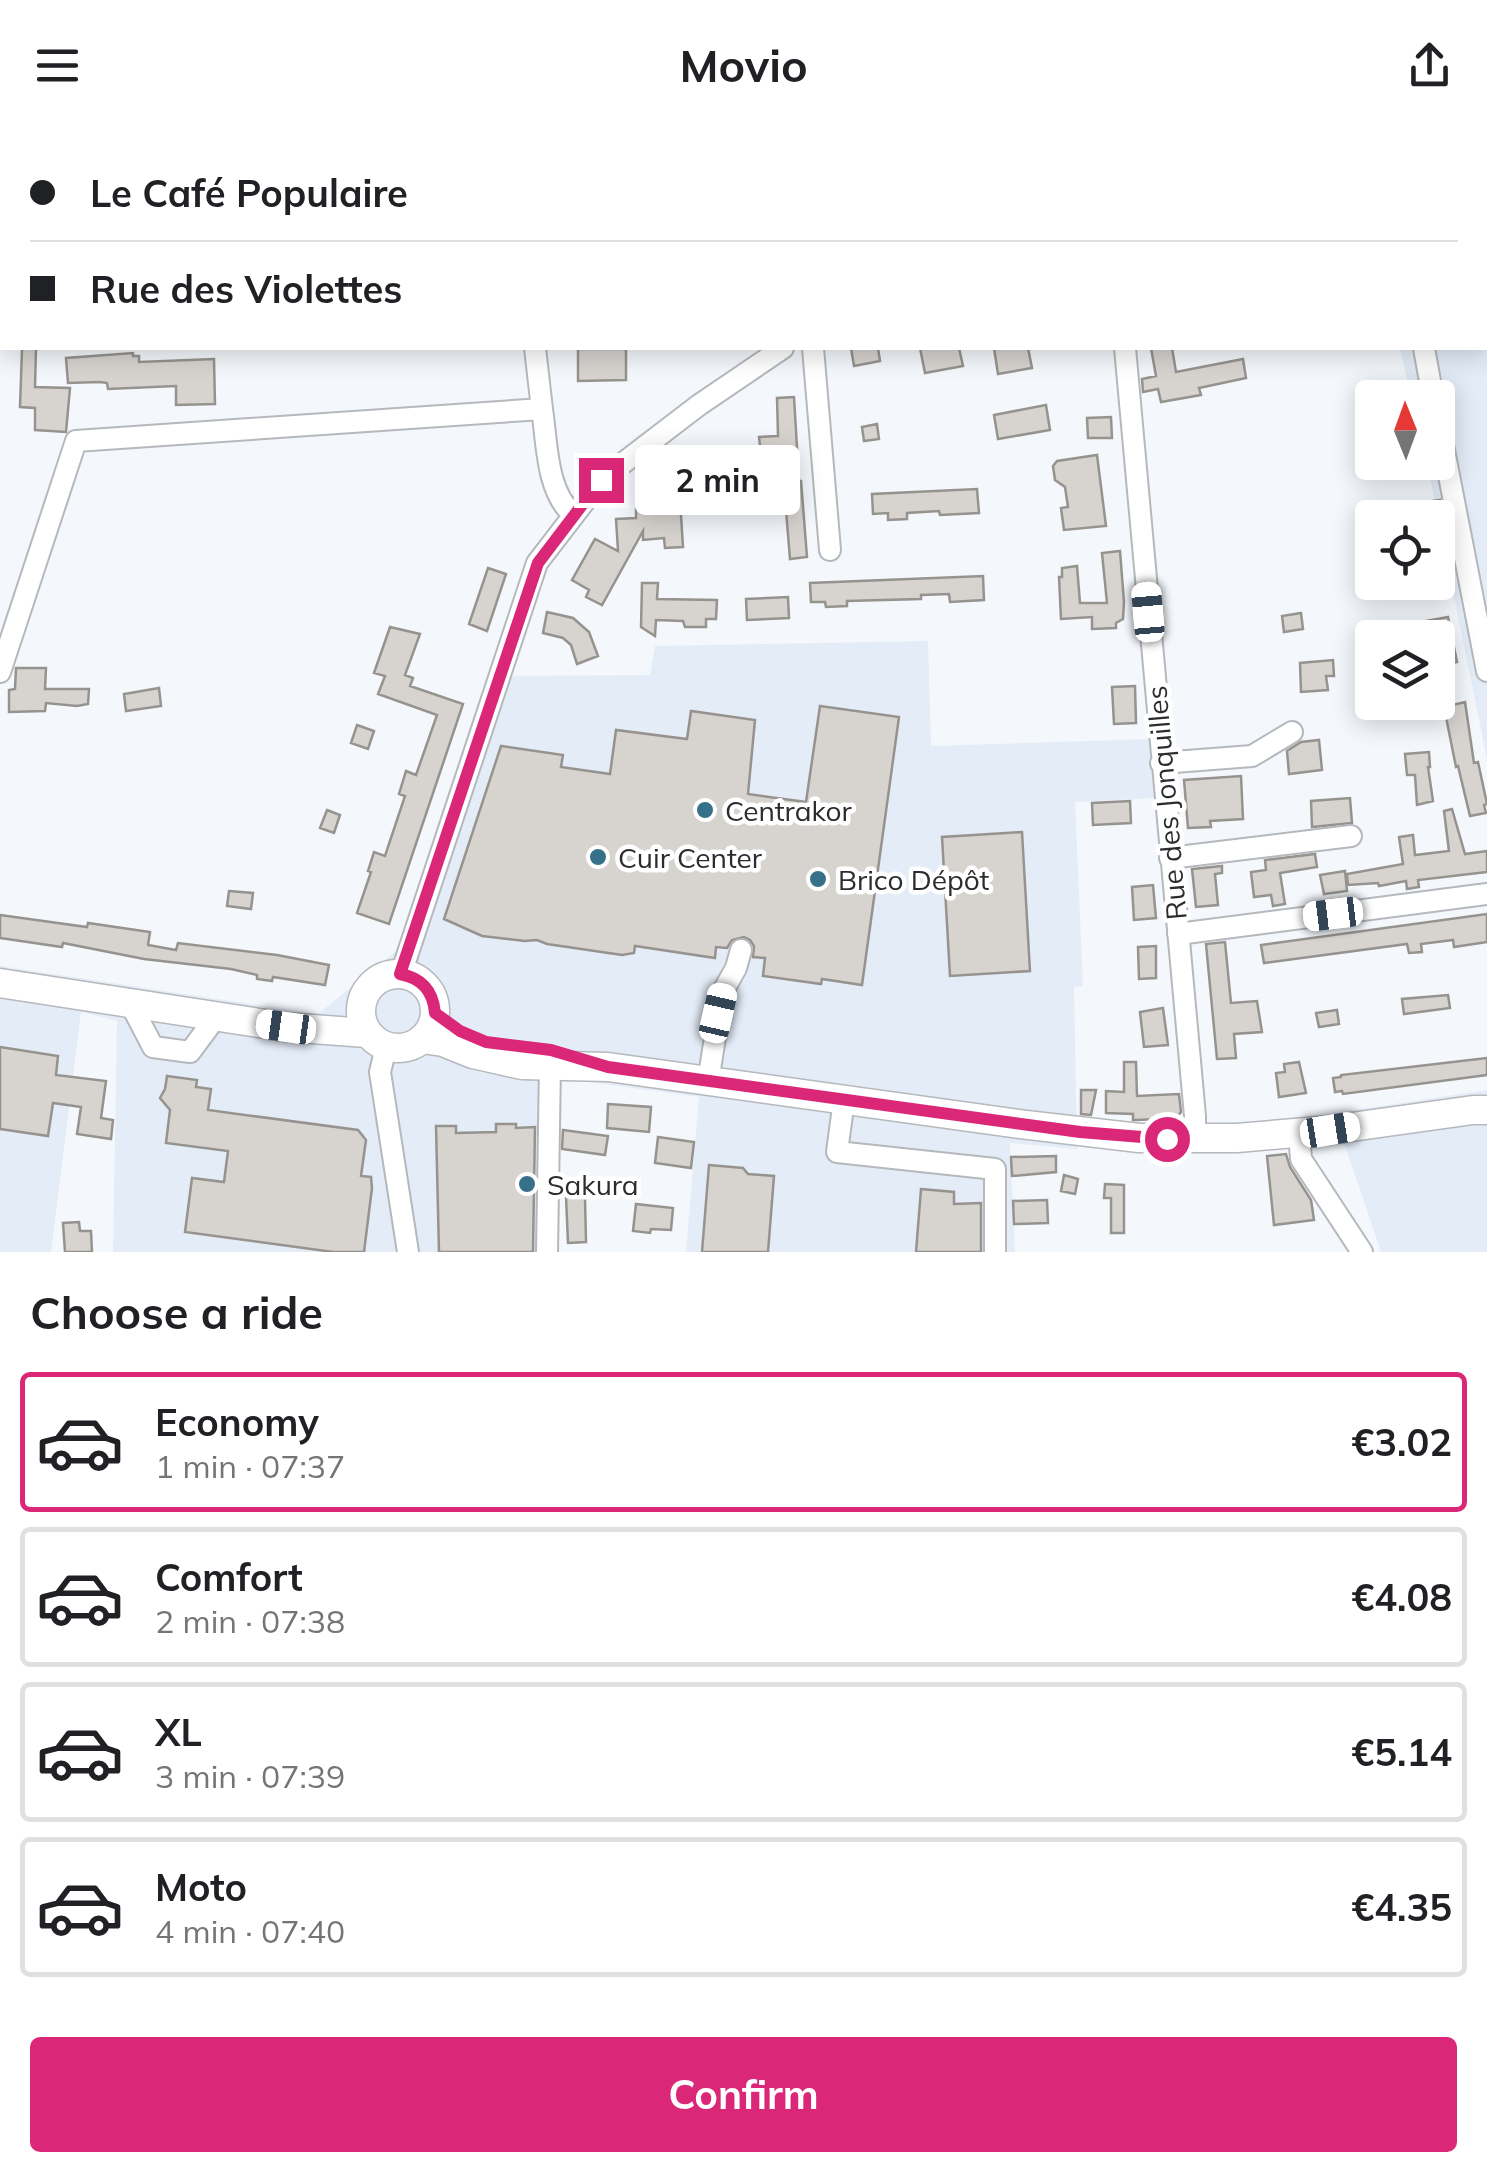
<!DOCTYPE html>
<html lang="en">
<head>
<meta charset="utf-8">
<style>
  body { margin:0; font-family:Mulish,sans-serif; background:#f2f2f2; color:#202124; height:100vh; display:flex; flex-direction:column; font-size:38px; white-space:nowrap }
  * { box-sizing:border-box; margin:0 }
  p { font-size:32px; color:#757577 }
  .icon { flex:none; width:55px; height:55px; fill:none; stroke:currentColor; stroke-width:2; stroke-linecap:round; stroke-linejoin:round }
  .map { position:relative; height:1122px; overflow:hidden }
  .drawer { display:flex; flex-direction:column; background:#fff; flex:1 }
  .drawer>* { flex:none }
  .top-card { position:absolute; left:0px; top:0px; width:1488px; height:220px; box-shadow:0 5px 25px #0003; display:grid; align-content:center; height:220px; padding:0 30px; background:#fff }
  .needle { width:65px; rotate:359deg }
  .tools { position:absolute; left:1355px; top:250px; display:grid; gap:20px }
  .tools a { display:grid; place-items:center; width:100px; height:100px; border-radius:10px; background:#fff; box-shadow:0 5px 25px #0003; font-size:50px }
  .end { position:absolute; width:45px; height:45px; margin:-22px; border:12px solid #db2777; background:#fff; box-shadow:0 0 0 5px #fff }
  .from { border-radius:50% }
  .bubble { position:absolute; height:70px; border-radius:10px; background:#fff; box-shadow:0 5px 25px #0003; font-size:32px; font-weight:700; line-height:70px; text-align:center }
  .car { position:absolute; width:30px; height:60px; margin:-30px -15px; border-radius:12px; box-shadow:0 0 8px 2px #0007; background:linear-gradient(#fff 24%,#345 0 40%,#fff 0 76%,#345 0 86%,#fff 0) }
  .top-card b { display:flex; align-items:center; gap:35px; height:95px; font-size:38px }
  .top-card b+b { border-top:2px solid #e0e0e0 }
  .top-card i { width:25px; height:25px; background:#202124 }
  ul { padding:0; list-style:none }
  li { display:flex; align-items:center; gap:30px; height:140px; margin:0 20px 15px; padding:0 10px; border:5px solid #e0e0e0; border-radius:10px }
  li div { flex:1 }
  li b { display:block; font-size:38px }
  li em { font-style:normal; font-weight:700 }
  li.on { border-color:#db2777 }
  li>.icon { width:90px; height:90px; stroke-width:1.5 }
  h2 { padding:0 30px; font-size:45px; line-height:120px }
  .button { display:flex; gap:20px; margin-top:auto; padding:20px 30px }
  .button a { flex:1; height:115px; border-radius:10px; background:#db2777; color:#fff; font-size:40px; font-weight:700; line-height:115px; text-align:center }
  header { display:flex; justify-content:space-between; align-items:center; height:130px; padding:0 30px; background:#fff; font-size:45px; font-weight:700 }
  .map>svg:first-child { display:block }
  .built { fill:#e4ecf7 }
  .building { fill:#d7d4d0; stroke:#96938f; stroke-width:2.5 }
  .lines { fill:none; stroke-linecap:round; stroke-linejoin:round }
  .minor-casing { stroke:#b5b8bc; stroke-width:24 }
  .major-casing { stroke:#b5b8bc; stroke-width:31 }
  .minor { stroke:#fff; stroke-width:20 }
  .major { stroke:#fff; stroke-width:28 }
  .route { stroke:#db2777; stroke-width:12 }
  .poi-dot { fill:#367189; stroke:#fff; stroke-width:4 }
  .labels { text-anchor:middle; dominant-baseline:central; stroke-width:9; stroke-linejoin:round; paint-order:stroke }
  .street-label { font-size:28px; fill:#2b2c2e; stroke:#fff }
  .poi-label { font-size:28px; fill:#2b2c2e; stroke:#fff; text-anchor:start }
</style>
</head>
<body>
<header><svg class="icon" aria-label="menu" viewBox="0 0 24 24"><path d="M4 6h16M4 12h16M4 18h16"/></svg>Movio<svg class="icon" aria-label="share" viewBox="0 0 24 24"><path d="M12 15V3M7 8l5-5 5 5M5 13v7h14v-7"/></svg></header>
<div class="map">
<svg width="1487" height="1122" viewBox="0 0 1487 1122">
  <rect width="100%" height="100%" fill="#f4f8fc"/>
  <!-- built -->
  <path class="built" d="M1487,81V629L1427,333L1438,332V268L1411,267L1400,218H1485V87Z
    M928,511L931,616L1153,609L1157,668L1075,672L1083,856L1074,857L1077,1019L1010,1013L1015,1122H686L699,967L560,948L559,1122H113L117,891L81,882L51,1122H0V836L318,884L396,821L488,546L650,545L655,516Z
    M1487,960V1122H1381L1334,983Z"/>
  <!-- building -->
  <path class="building" d="M36,218L35,257L70,258L66,302L35,300V278L20,277L22,219Z
    M851,218H878L880,231L854,236Z
    M920,218H959L963,236L925,243Z
    M994,218H1028L1032,238L998,244Z
    M1151,218H1172L1176,242L1243,229L1246,248L1199,258L1201,265L1161,272L1158,259L1143,262L1142,249L1156,246Z
    M578,219H626V250L578,251Z
    M133,223V226H139V232L214,229L215,274L176,275V256L108,259L107,253L100,252L68,253L66,228Z
    M794,267L799,351H801L807,427L790,429L782,332L762,334L759,307L778,306L777,268Z
    M1046,275L1050,300L998,309L994,285Z
    M1111,287L1112,308H1088L1087,288Z
    M877,294L879,309L864,311L862,297Z
    M1097,325L1106,396L1064,400L1061,378L1068,377L1065,357L1055,350L1053,336L1057,331Z
    M751,332L754,356L726,359L727,366L712,368V355L675,360L672,339Z
    M977,359L979,383L940,385L939,381L907,383V389L888,390V383L873,384L872,364Z
    M680,369L683,417L665,418L664,408L643,410V401L602,475L586,467L589,460L572,450L595,409L618,421L616,389L636,388V379L657,378V370Z
    M1440,370L1442,382L1413,388H1378L1377,379Z
    M1120,421L1124,472L1123,489L1116,493V498L1092,499V487L1061,489L1059,447H1062V438L1077,436L1080,473H1107L1102,423Z
    M488,438L506,444L487,501L469,494Z
    M983,446L984,470L950,472L949,464L921,465V469L847,471V476L826,477L825,472H811L810,453Z
    M642,453H658L657,469L717,470L716,489H706V497H685L683,491L656,490L655,506L641,497Z
    M788,467L789,488L747,490L746,469Z
    M547,482L573,488L589,502L598,526L577,534L571,515L563,508L543,503Z
    M1301,483L1303,499L1284,502L1282,486Z
    M1448,487L1457,532L1438,536V508H1429L1426,491Z
    M390,497L420,504L405,545L413,548L410,556L463,574L389,794L357,783L371,742L368,741L374,722L385,726L405,666L399,664L406,641L416,645L437,585L378,564L385,546L374,543Z
    M1333,530L1334,546H1326L1328,560L1301,562L1300,533Z
    M16,538H46L45,559H89L88,574L77,576L46,573L45,581L9,582V560L15,559Z
    M1135,556L1136,593L1114,594L1112,557Z
    M159,558L161,576L126,581L124,564Z
    M1465,572L1474,633L1478,632L1487,674L1484,675L1486,683L1470,686L1458,636L1456,637L1444,577Z
    M820,576L899,587L862,855L822,849L821,854L763,846L765,828L753,827L754,816L750,810L744,807L732,810L727,818L716,817L715,828L635,816L634,823L622,825L547,814L537,810L525,811L482,806L444,789L501,616L563,625L561,637L610,644L616,600L687,609L691,581L755,590L748,664L806,672Z
    M357,595L374,601L368,619L351,613Z
    M1319,610L1322,640L1289,644L1287,621L1301,612Z
    M1429,622L1430,637H1428L1433,671L1417,675L1415,645H1407L1405,624Z
    M1241,646L1243,689L1210,691L1211,697L1188,698L1184,650Z
    M1350,668L1352,693L1312,697L1311,671Z
    M1130,671L1131,693L1093,695L1092,673Z
    M1452,679L1465,724L1487,721V742L1418,750L1419,757L1407,759L1406,751L1379,756L1378,753L1348,755L1347,744L1403,734L1399,707L1413,705L1415,725L1449,721L1444,681Z
    M327,680L340,685L334,703L320,698Z
    M1022,702L1030,841L950,846L942,707Z
    M1315,724L1317,737L1280,743L1285,774L1273,776L1271,765L1254,767L1251,742L1266,740L1265,730Z
    M1222,736V743L1215,744L1218,775L1196,777L1192,739Z
    M1345,741L1347,761L1324,764L1320,745Z
    M1153,755L1156,788L1134,790L1132,757Z
    M229,761L253,763L251,779L227,776Z
    M1487,784V812L1454,817L1453,810L1421,814L1422,822L1409,823L1407,814L1264,833L1261,815Z
    M0,785L87,797L88,793L150,802L148,815L176,820L178,813L277,825L329,835L325,855L273,847L272,851L257,849V845L231,839L144,829L63,813L62,817L0,808Z
    M1225,812L1231,873L1257,871L1262,902L1234,904L1236,928L1217,929L1206,814Z
    M1156,816V848L1139,849L1138,817Z
    M1448,865L1450,878L1404,884L1402,869Z
    M1163,878L1168,915L1144,917L1140,882Z
    M1337,880L1339,894L1319,897L1316,883Z
    M0,917L58,926L56,945L106,951L101,988L113,990L111,1009L77,1004L81,977L53,973L48,1006L0,999Z
    M1487,928V945L1343,964L1342,961L1335,962L1333,948L1341,947V945Z
    M1124,932H1136L1137,966L1179,964L1181,982L1176,988L1137,990H1133V984L1106,983V961L1124,962Z
    M1299,932L1306,963L1279,967L1276,943L1285,942L1284,934Z
    M167,946L197,950L196,957L211,959L208,980L358,1000L366,1010L361,1046L371,1047L372,1058L364,1122H333L185,1102L192,1048L224,1052L228,1021L166,1013L170,980L160,968L165,959Z
    M1081,960H1096L1091,985L1081,984Z
    M608,974L651,977L649,1002L607,998Z
    M496,994H516V998L535,997L533,1122H439L436,996H456V1003L496,1002Z
    M563,1000L608,1006L605,1025L562,1019Z
    M658,1007L694,1012L691,1038L655,1033Z
    M1286,1024L1290,1037L1311,1070L1314,1090L1274,1095L1267,1026Z
    M1056,1026V1042L1012,1046L1011,1027Z
    M709,1035L743,1038L748,1044L774,1046L768,1122H702Z
    M1064,1045L1078,1049L1075,1064L1061,1061Z
    M1105,1054L1124,1055V1103H1111V1068H1104Z
    M921,1059L954,1062V1074L981,1073V1122H916Z
    M566,1067L585,1068L586,1112L568,1113Z
    M1047,1070L1048,1093L1014,1094L1013,1071Z
    M636,1074L673,1078L671,1100L651,1099L650,1103L633,1101Z
    M79,1092L80,1101H91L92,1122H65L63,1093Z"/>
  <g class="lines">
    <defs>
      <path id="minor" d="M853,0L854,2
        M1118,2L1123,0
        M1485,150L1487,154
        M535,218L542,279
        M813,218L830,420
        M1125,218L1195,986V1010
        M1424,218L1433,268
        M1438,289L1487,541
        M0,542L76,311L542,279C547,311 546,363 574,385
        M1161,633L1252,626L1292,602
        M1170,728L1351,706
        M1178,804L1487,764
        M401,844L537,433L601,350L699,275L783,218
        M130,873L153,917L190,922L216,887
        M386,917L380,942L408,1122
        M708,952L722,863L736,838L741,820
        M844,970L837,1022L995,1039V1122
        M1299,1003L1301,1029L1362,1122
        M547,1122L550,935"/>
      <path id="major" d="M361 881a37 37 0 1 1 74 0a37 37 0 1 1-74 0Z
        M0,853L285,897L367,903
        M422,909L443,912L473,924L522,935L608,937L1019,994L1139,1008H1237L1330,1000L1473,980H1487"/>
    </defs>
    <!-- minor casing -->
    <use href="#minor" class="minor-casing"/>
    <!-- major casing -->
    <use href="#major" class="major-casing"/>
    <!-- minor -->
    <use href="#minor" class="minor"/>
    <!-- major -->
    <use href="#major" class="major"/>
  </g>
  <g class="lines">
    <!-- route -->
    <path class="route" d="M601,350L538,433L400,844C422,848 433,861 435,883L460,901L486,912L551,920L608,937L1080,1002L1167,1009"/>
  </g>
  <!-- markers -->
  <g class="poi-dot">
    <circle cx="705" cy="680" r="10"/>
    <circle cx="598" cy="727" r="10"/>
    <circle cx="818" cy="749" r="10"/>
    <circle cx="527" cy="1054" r="10"/>
  </g>
  <g class="labels">
    <!-- street labels -->
    <g class="street-label">
      <text transform="translate(1166 673) rotate(-95)">Rue des Jonquilles</text>
    </g>
    <!-- poi labels -->
    <g class="poi-label">
      <text x="725" y="680">Centrakor</text>
      <text x="618" y="727">Cuir Center</text>
      <text x="838" y="749">Brico Dépôt</text>
      <text x="547" y="1054">Sakura</text>
    </g>
  </g>
</svg>
<div class="tools">
<a><svg class="needle" viewBox="-14 -14 28 28"><path d="M0-13l5 13h-10z" fill="#e53935"/><path d="M0 13l5-13h-10z" fill="#757577"/></svg></a>
<a><svg class="icon" aria-label="locate" viewBox="0 0 24 24"><circle cx="12" cy="12" r="6"/><path d="M12 2v4M12 18v4M2 12h4M18 12h4"/></svg></a>
<a><svg class="icon" aria-label="layers" viewBox="0 0 24 24"><path d="M12 4l9 5-9 5-9-5zM3 14l9 5 9-5"/></svg></a>
</div>
<i class="end from" style="left:1167px;top:1009px"></i>
<i class="end" style="left:601px;top:350px"></i>
<div class="bubble" style="left:635px;top:315px;width:165px">2 min</div>
<i class="car" style="left:1148px;top:482px;rotate:355deg"></i>
<i class="car" style="left:1333px;top:784px;rotate:263deg"></i>
<i class="car" style="left:718px;top:883px;rotate:13deg"></i>
<i class="car" style="left:286px;top:897px;rotate:278deg"></i>
<i class="car" style="left:1330px;top:1000px;rotate:81deg"></i>
<div class="top-card">
<b><i class="from"></i>Le Café Populaire</b>
<b><i></i>Rue des Violettes</b>
</div>
</div>
<section class="drawer">
<h2>Choose a ride</h2>
<ul>
<li class="on"><svg class="icon" aria-label="car" viewBox="0 0 24 24"><path d="M5 17H2v-5l4-1 3-4h7l3 4 3 1v5h-3M9 17h6M6 11h13"/><circle cx="7" cy="17" r="2"/><circle cx="17" cy="17" r="2"/></svg><div><b>Economy</b><p>1 min · 07:37</p></div><em>€3.02</em></li>
<li><svg class="icon" aria-label="car" viewBox="0 0 24 24"><path d="M5 17H2v-5l4-1 3-4h7l3 4 3 1v5h-3M9 17h6M6 11h13"/><circle cx="7" cy="17" r="2"/><circle cx="17" cy="17" r="2"/></svg><div><b>Comfort</b><p>2 min · 07:38</p></div><em>€4.08</em></li>
<li><svg class="icon" aria-label="car" viewBox="0 0 24 24"><path d="M5 17H2v-5l4-1 3-4h7l3 4 3 1v5h-3M9 17h6M6 11h13"/><circle cx="7" cy="17" r="2"/><circle cx="17" cy="17" r="2"/></svg><div><b>XL</b><p>3 min · 07:39</p></div><em>€5.14</em></li>
<li><svg class="icon" aria-label="car" viewBox="0 0 24 24"><path d="M5 17H2v-5l4-1 3-4h7l3 4 3 1v5h-3M9 17h6M6 11h13"/><circle cx="7" cy="17" r="2"/><circle cx="17" cy="17" r="2"/></svg><div><b>Moto</b><p>4 min · 07:40</p></div><em>€4.35</em></li>
</ul>
<div class="button"><a>Confirm</a></div>
</section>
</body>
</html>
